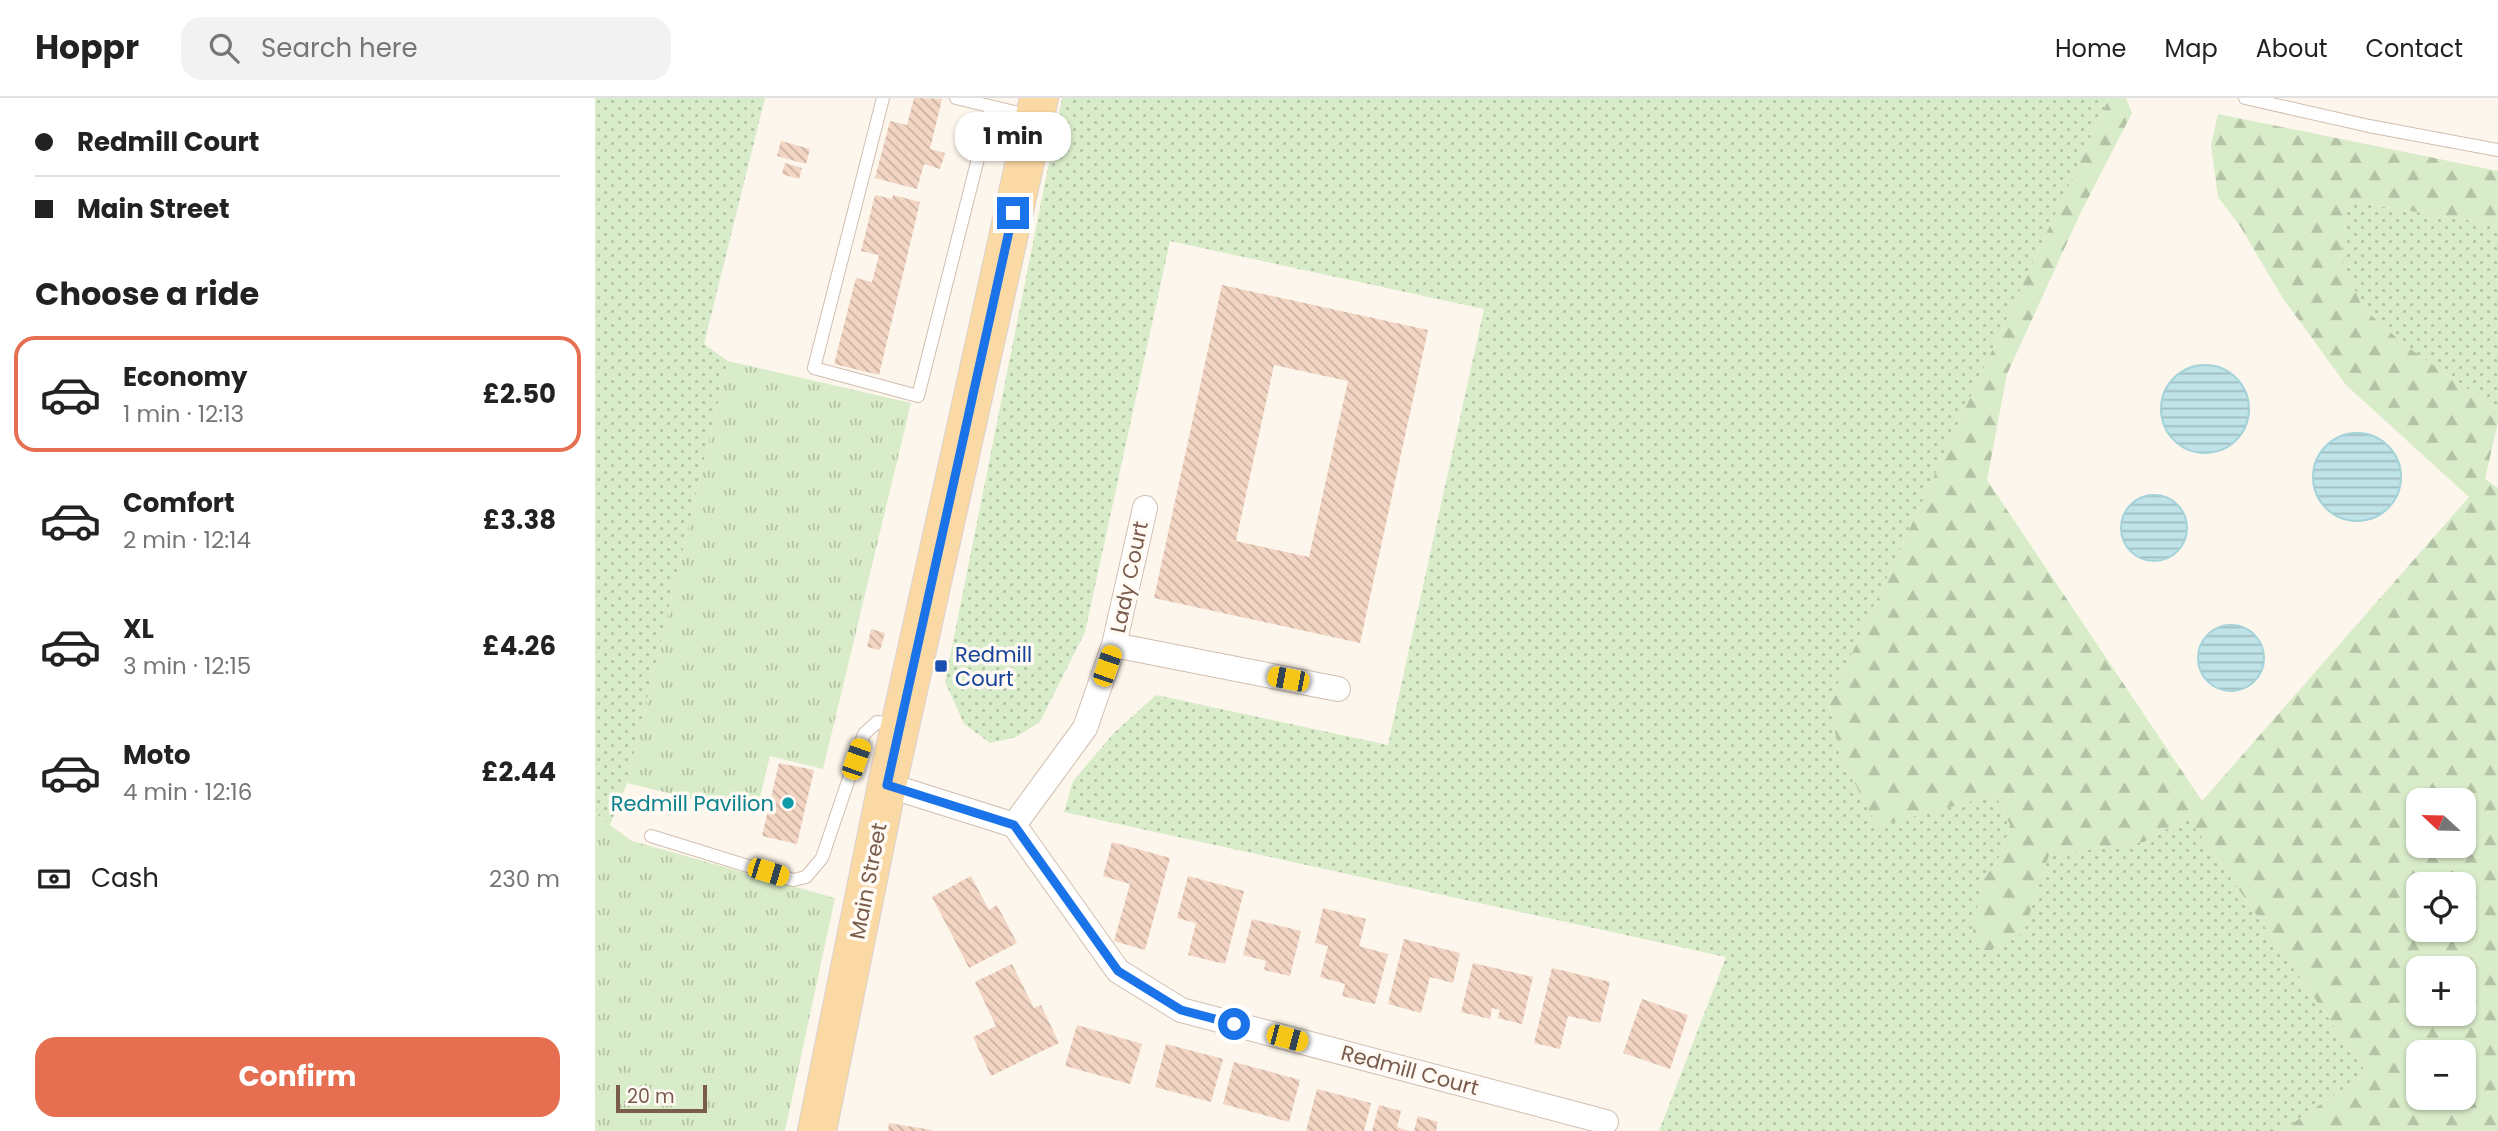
<!DOCTYPE html>
<html lang="en">
<head>
<meta charset="utf-8">
<style>
  body { margin:0; font-family:Poppins,sans-serif; background:#f2f2f2; color:#222; height:100vh; display:flex; flex-direction:column; font-size:26px; white-space:nowrap }
  * { box-sizing:border-box; margin:0 }
  p { font-size:23px; color:#767676 }
  .icon { flex:none; width:38px; height:38px; fill:none; stroke:currentColor; stroke-width:2; stroke-linecap:round; stroke-linejoin:round }
  .map { position:relative; flex:1; overflow:hidden }
  .panel { display:flex; flex-direction:column; background:#fff; width:595px }
  .panel>* { flex:none }
  .guide { display:grid; align-content:center; height:154px; padding:0 35px; background:#fff }
  .needle { width:46px; rotate:292deg }
  .controls { position:absolute; left:1811px; top:690px; display:grid; gap:14px }
  .controls a { display:grid; place-items:center; width:70px; height:70px; border-radius:14px; background:#fff; box-shadow:0 2px 5px #0004; font-size:35px }
  .scale { position:absolute; left:21px; bottom:18px; width:91px; box-sizing:border-box; padding-left:7px; border:4px solid #7a5c4d; border-top:0; font-size:19px; line-height:24px; white-space:nowrap; color:#7a5c4d; -webkit-text-stroke:5px #fffaf3; paint-order:stroke }
  .end { position:absolute; width:32px; height:32px; margin:-16px; border:9px solid #1a73e8; background:#fff; box-shadow:0 0 0 4px #fff }
  .from { border-radius:50% }
  .bubble { position:absolute; height:49px; border-radius:21px; background:#fff; box-shadow:0 2px 5px #0004; font-size:23px; font-weight:700; line-height:49px; text-align:center }
  .car { position:absolute; width:21px; height:42px; margin:-21px -10px; border-radius:9px; box-shadow:0 0 5px 2px #0007; background:linear-gradient(#f5c518 24%,#345 0 40%,#f5c518 0 76%,#345 0 86%,#f5c518 0) }
  .guide b { display:flex; align-items:center; gap:24px; height:66px; font-size:26px }
  .guide b+b { border-top:2px solid #e0e0e0 }
  .guide i { width:18px; height:18px; background:#222 }
  ul { padding:0; list-style:none }
  li { display:flex; align-items:center; gap:21px; height:116px; margin:0 14px 10px; padding:0 21px; border:4px solid transparent; border-radius:21px }
  li div { flex:1 }
  li b { display:block; font-size:26px }
  li em { font-style:normal; font-weight:700 }
  li.on { border-color:#e76f51 }
  li>.icon { width:63px; height:63px; stroke-width:1.5 }
  h2 { padding:0 35px; font-size:32px; line-height:84px }
  .pay { display:flex; align-items:center; gap:18px; height:77px; padding:0 35px; font-size:26px }
  .pay p { margin-inline-start:auto }
  .cta { display:flex; gap:14px; margin-top:auto; padding:14px 35px }
  .cta a { flex:1; height:80px; border-radius:21px; background:#e76f51; color:#fff; font-size:28px; font-weight:700; line-height:80px; text-align:center }
  header { display:flex; align-items:center; gap:42px; box-sizing:border-box; height:98px; padding:0 35px; background:#fff; border-bottom:2px solid #e0e0e0 }
  header strong { font-size:33px }
  nav { display:flex; gap:38px; margin-inline-start:auto; font-size:24px }
  .search { width:490px; height:63px; background:#f2f2f2; display:flex; align-items:center; gap:18px; box-sizing:border-box; padding:0 24px; border-radius:21px; color:#767676; font-size:26px }
  main { display:flex; flex:1; min-height:0 }
  .map>svg:first-child { display:block }
  .grass { fill:url(#grass-dots) }
  .forest { fill:url(#forest-firs); fill-rule:evenodd }
  .park { fill:url(#park-tufts) }
  .water { fill:url(#water-rules); stroke:#a5d3da; stroke-width:2 }
  .building { fill:url(#building-back-hatch); fill-rule:evenodd }
  .lines { fill:none; stroke-linecap:round; stroke-linejoin:round }
  .service-casing { stroke:#d1beb0; stroke-width:14 }
  .minor-casing { stroke:#d1beb0; stroke-width:26 }
  .primary-casing { stroke:#dad1cd; stroke-width:40 }
  .service { stroke:#fff; stroke-width:12 }
  .minor { stroke:#fff; stroke-width:24 }
  .primary { stroke:#fbd9a5; stroke-width:38 }
  .route { stroke:#1a73e8; stroke-width:9 }
  .transit-dot { fill:#1a4fb4; stroke:#fffaf3; stroke-width:2.5 }
  .culture-dot { fill:#0f9aa8; stroke:#fffaf3; stroke-width:2.5 }
  .labels { text-anchor:middle; dominant-baseline:central; stroke-width:7; stroke-linejoin:round; paint-order:stroke }
  .street-label { font-size:21px; fill:#7a5c4d; stroke:#fffaf3 }
  .transit-label { font-size:21px; fill:#164399; stroke:#fffaf3; text-anchor:start }
  .culture-label { font-size:21px; fill:#0d838f; stroke:#fffaf3; text-anchor:end }
</style>
</head>
<body>
<header>
<strong>Hoppr</strong>
<div class="search"><svg class="icon" aria-label="search" viewBox="0 0 24 24"><circle cx="10" cy="10" r="6"/><path d="M15 15l6 6"/></svg>Search here</div>
<nav><a>Home</a><a>Map</a><a>About</a><a>Contact</a></nav>
</header>
<main>
<section class="panel">
<div class="guide">
<b><i class="from"></i>Redmill Court</b>
<b><i></i>Main Street</b>
</div>
<h2>Choose a ride</h2>
<ul>
<li class="on"><svg class="icon" aria-label="car" viewBox="0 0 24 24"><path d="M5 17H2v-5l4-1 3-4h7l3 4 3 1v5h-3M9 17h6M6 11h13"/><circle cx="7" cy="17" r="2"/><circle cx="17" cy="17" r="2"/></svg><div><b>Economy</b><p>1 min · 12:13</p></div><em>£2.50</em></li>
<li><svg class="icon" aria-label="car" viewBox="0 0 24 24"><path d="M5 17H2v-5l4-1 3-4h7l3 4 3 1v5h-3M9 17h6M6 11h13"/><circle cx="7" cy="17" r="2"/><circle cx="17" cy="17" r="2"/></svg><div><b>Comfort</b><p>2 min · 12:14</p></div><em>£3.38</em></li>
<li><svg class="icon" aria-label="car" viewBox="0 0 24 24"><path d="M5 17H2v-5l4-1 3-4h7l3 4 3 1v5h-3M9 17h6M6 11h13"/><circle cx="7" cy="17" r="2"/><circle cx="17" cy="17" r="2"/></svg><div><b>XL</b><p>3 min · 12:15</p></div><em>£4.26</em></li>
<li><svg class="icon" aria-label="car" viewBox="0 0 24 24"><path d="M5 17H2v-5l4-1 3-4h7l3 4 3 1v5h-3M9 17h6M6 11h13"/><circle cx="7" cy="17" r="2"/><circle cx="17" cy="17" r="2"/></svg><div><b>Moto</b><p>4 min · 12:16</p></div><em>£2.44</em></li>
</ul>
<div class="pay"><svg class="icon" aria-label="cash" viewBox="0 0 24 24"><path d="M3 7h18v10H3z"/><circle cx="12" cy="12" r="2"/></svg>Cash<p>230 m</p></div>
<div class="cta"><a>Confirm</a></div>
</section>
<div class="map">
<svg width="1903" height="1033" viewBox="0 0 1903 1033">
  <defs>
    <pattern id="grass-dots" width="8" height="8" patternUnits="userSpaceOnUse" patternTransform="scale(1.75)"><rect width="8" height="8" fill="#d8ecc9"/><path d="M2 2h.1M6 6h.1" fill="none" stroke="#b4c2a5" stroke-width="1.8" stroke-linecap="round"/></pattern>
    <pattern id="forest-firs" width="22" height="20" patternUnits="userSpaceOnUse" patternTransform="scale(1.75)"><rect width="22" height="20" fill="#d8ecc9"/><path d="M5 1l3.5 6h-7zM16 11l3.5 6h-7z" fill="#b4c2a5"/></pattern>
    <pattern id="park-tufts" width="24" height="20" patternUnits="userSpaceOnUse" patternTransform="scale(1.75)"><rect width="24" height="20" fill="#d8ecc9"/><path d="M3 7l-1-3M5 7V3M7 7l1-3M15 17l-1-3M17 17v-4M19 17l1-3" fill="none" stroke="#b4c2a5"/></pattern>
    <pattern id="water-rules" width="6" height="5" patternUnits="userSpaceOnUse" patternTransform="scale(1.75)"><rect width="6" height="5" fill="#bfe3e8"/><path d="M0 2.5h6" fill="none" stroke="#a0bbbe"/></pattern>
    <pattern id="building-back-hatch" width="6" height="6" patternUnits="userSpaceOnUse" patternTransform="scale(1.75)"><rect width="6" height="6" fill="#f3d5c3"/><path d="M-1 5l2 2M0 0l6 6M5-1l2 2" fill="none" stroke="#cab0a1"/></pattern>
  </defs>
  <rect width="100%" height="100%" fill="#fdf6ec"/>
  <!-- grass -->
  <path class="grass" d="M0,0H170L109,246L133,263L32,685L15,727L0,715Z
    M467,0H1514L1234,605L1245,657L1282,727L1401,697L1415,727L1407,755L1386,786L1428,836L1453,757L1549,744L1593,719L1772,975L1686,1033H1064L1131,859L469,714L478,683L519,635L561,597L793,647L889,211L575,143L490,534L445,624L421,639L395,645L369,626L350,584Z
    M1754,103L1903,127V312L1811,248L1768,210L1745,160Z"/>
  <!-- forest -->
  <path class="forest" d="M1514,0H1531L1537,15L1487,112L1412,276L1392,382L1607,703L1874,399L1751,287L1687,199L1645,128L1623,99L1616,47L1623,16L1903,73V127L1754,103L1745,160L1768,210L1811,248L1903,312V324L1890,381L1903,390V1033H1686L1772,975L1593,719L1549,744L1454,757L1428,836L1393,853L1376,847L1386,786L1407,755L1415,727L1401,697L1282,728L1245,657L1234,605ZM1824,702H1869V747H1824ZM1824,786H1869V831H1824ZM1824,870H1869V915H1824ZM1824,954H1869V999H1824Z"/>
  <!-- park -->
  <path class="park" d="M133,263L316,305L228,671L175,658L161,716L32,685Z
    M0,716L37,743L240,800L190,1033H0Z"/>
  <!-- water -->
  <path class="water" d="M1566 311a44 44 0 1 1 88 0a44 44 0 1 1-88 0Z
    M1718 379a44 44 0 1 1 88 0a44 44 0 1 1-88 0Z
    M1526 430a33 33 0 1 1 66 0a33 33 0 1 1-66 0Z
    M1603 560a33 33 0 1 1 66 0a33 33 0 1 1-66 0Z"/>
  <!-- building -->
  <path class="building" d="M319,0L347,1L335,51L350,55L345,71L329,66L322,91L280,80L295,23L312,27Z
    M186,43L215,51L211,66L182,58Z
    M190,65L207,70L204,81L187,76Z
    M280,97L297,101L298,97L325,104L284,277L239,266L261,180L277,184L284,157L266,153Z
    M627,187L833,232L765,545L559,500ZM679,267L753,283L714,459L641,443Z
    M276,531L290,535L285,552L272,549Z
    M184,665L219,672L202,746L167,738Z
    M517,744L575,760L550,852L519,843L535,786L508,778Z
    M376,778L394,812L402,807L422,845L374,870L337,799Z
    M593,778L649,793L630,866L593,857L601,825L582,820Z
    M728,810L771,821L764,848L793,856L780,906L747,898L750,886L725,879L733,848L720,845Z
    M657,821L706,833L695,878L669,872L671,863L648,857Z
    M809,841L865,855L858,885L835,879L826,915L793,906Z
    M878,865L938,879L927,926L903,920L905,912L897,910L895,921L866,914Z
    M417,866L439,910L446,907L464,945L396,978L378,939L401,928L380,884Z
    M957,870L1015,884L1005,925L973,918L965,951L939,945Z
    M1047,901L1093,917L1075,971L1028,955Z
    M482,927L547,946L535,986L470,968Z
    M571,946L628,961L616,1004L560,989Z
    M639,964L705,982L694,1024L628,1006Z
    M722,991L776,1005L769,1033H711Z
    M784,1007L806,1013L802,1029L813,1033H777Z
    M823,1018L843,1024L841,1033H819Z
    M294,1025L337,1032V1033H293Z"/>
  <g class="lines">
    <defs>
      <path id="service" d="M288,0L219,270L323,298L396,9
        M361,0L436,18
        M1650,0L1774,28L1903,52
        M56,738L198,782L211,779L227,760L269,636L282,624L300,626"/>
      <path id="minor" d="M519,547L743,591
        M292,687L419,727L523,873L586,912L1011,1024
        M419,727L490,630L519,547L550,410"/>
      <path id="primary" d="M222,1033L292,687L444,0"/>
    </defs>
    <!-- service casing -->
    <use href="#service" class="service-casing"/>
    <!-- minor casing -->
    <use href="#minor" class="minor-casing"/>
    <!-- primary casing -->
    <use href="#primary" class="primary-casing"/>
    <!-- service -->
    <use href="#service" class="service"/>
    <!-- minor -->
    <use href="#minor" class="minor"/>
    <!-- primary -->
    <use href="#primary" class="primary"/>
  </g>
  <g class="lines">
    <!-- route -->
    <path class="route" d="M418,115L292,687L419,727L523,873L586,912L639,926"/>
  </g>
  <!-- markers -->
  <rect class="transit-dot" x="339" y="561" width="14" height="14" rx="3.5"/>
  <circle class="culture-dot" cx="193" cy="705" r="7"/>
  <g class="labels">
    <!-- street labels -->
    <g class="street-label">
      <text transform="translate(534 479) rotate(-78)">Lady Court</text>
      <text transform="translate(273 783) rotate(-79)">Main Street</text>
      <text transform="translate(815 972) rotate(15)">Redmill Court</text>
    </g>
    <!-- transit labels -->
    <g class="transit-label">
      <text x="360" y="556">Redmill<tspan x="360" dy="24">Court</tspan></text>
    </g>
    <!-- culture labels -->
    <g class="culture-label">
      <text x="179" y="705">Redmill Pavilion</text>
    </g>
  </g>
</svg>
<div class="controls">
<a><svg class="needle" viewBox="-14 -14 28 28"><path d="M0-13l5 13h-10z" fill="#e53935"/><path d="M0 13l5-13h-10z" fill="#767676"/></svg></a>
<a><svg class="icon" aria-label="locate" viewBox="0 0 24 24"><circle cx="12" cy="12" r="6"/><path d="M12 2v4M12 18v4M2 12h4M18 12h4"/></svg></a>
<a>+</a>
<a>−</a>
</div>
<div class="scale">20 m</div>
<i class="end from" style="left:639px;top:926px"></i>
<i class="end" style="left:418px;top:115px"></i>
<div class="bubble" style="left:360px;top:14px;width:116px">1 min</div>
<i class="car" style="left:512px;top:568px;rotate:19deg"></i>
<i class="car" style="left:693px;top:581px;rotate:281deg"></i>
<i class="car" style="left:261px;top:661px;rotate:19deg"></i>
<i class="car" style="left:173px;top:774px;rotate:107deg"></i>
<i class="car" style="left:692px;top:940px;rotate:105deg"></i>
</div>
</main>
</body>
</html>
